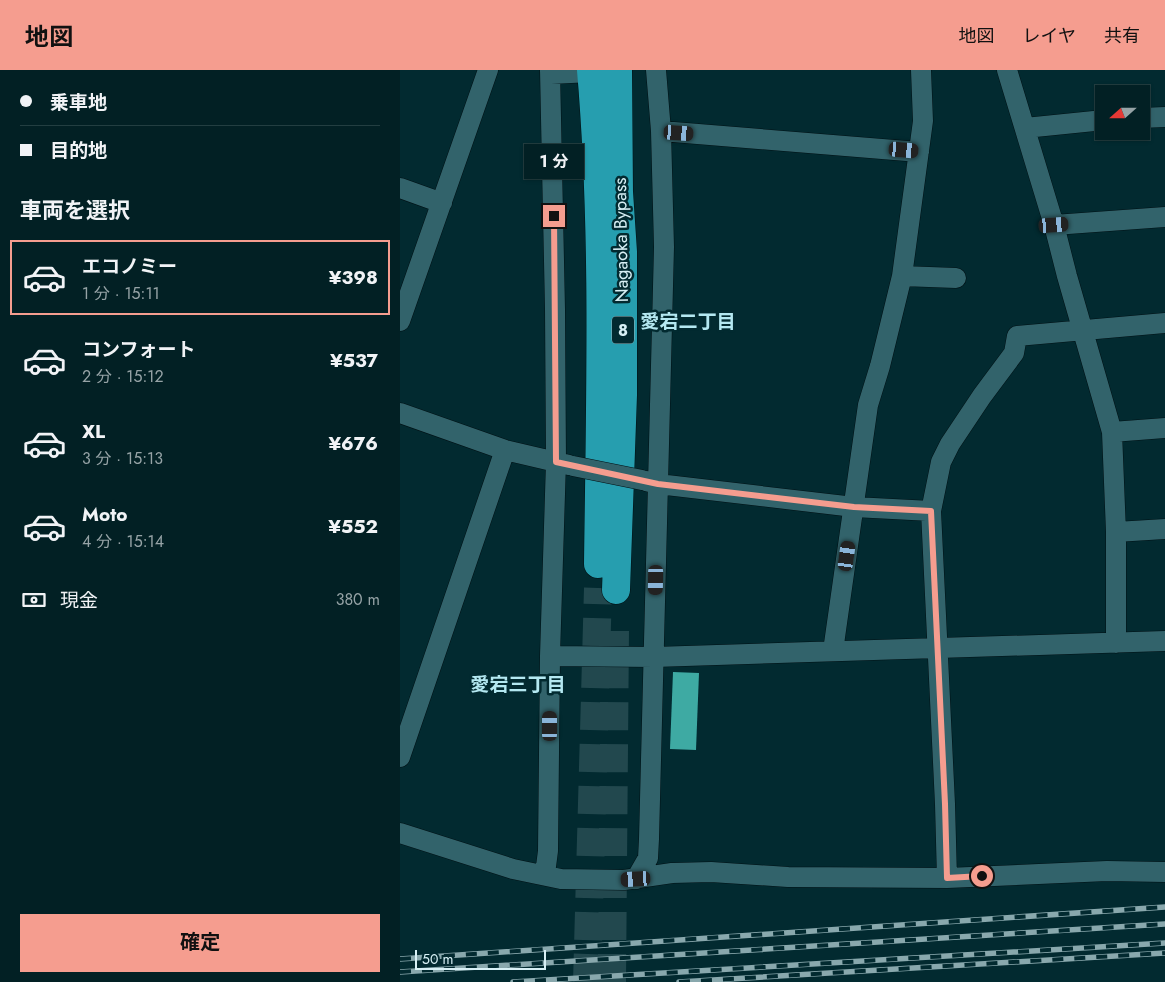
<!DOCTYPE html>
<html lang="ja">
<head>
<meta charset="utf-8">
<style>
  body { margin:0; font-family:Jost,"Noto Sans JP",sans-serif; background:#0c282c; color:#f1f3f6; height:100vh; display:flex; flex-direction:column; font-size:19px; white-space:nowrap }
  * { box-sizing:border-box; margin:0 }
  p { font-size:16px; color:#96a3a6 }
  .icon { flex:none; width:28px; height:28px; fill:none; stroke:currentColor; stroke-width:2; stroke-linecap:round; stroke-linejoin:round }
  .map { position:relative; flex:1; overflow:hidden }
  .drawer { display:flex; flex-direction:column; background:#022024; width:400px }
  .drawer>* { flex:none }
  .guide { display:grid; align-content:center; height:110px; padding:0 20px; background:#022024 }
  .needle { width:32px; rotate:249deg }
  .fabs { position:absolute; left:695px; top:15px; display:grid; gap:10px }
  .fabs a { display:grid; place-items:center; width:55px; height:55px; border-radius:0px; background:#022024; box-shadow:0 1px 4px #0004,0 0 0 1px #233e41; font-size:25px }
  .scale { position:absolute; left:15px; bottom:12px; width:131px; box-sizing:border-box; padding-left:5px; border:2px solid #d7f0f5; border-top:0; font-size:14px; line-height:18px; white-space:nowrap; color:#d7f0f5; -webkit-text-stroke:4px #022a30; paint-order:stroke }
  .end { position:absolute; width:22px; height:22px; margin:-11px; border:6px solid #f59d8f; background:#111; box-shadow:0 0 0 2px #111 }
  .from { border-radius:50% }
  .bubble { position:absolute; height:35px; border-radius:0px; background:#022024; box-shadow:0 1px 4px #0004,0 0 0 1px #233e41; font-size:16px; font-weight:700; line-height:35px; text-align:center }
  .car { position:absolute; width:15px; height:30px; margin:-15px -8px; border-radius:6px; box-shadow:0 0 4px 1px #0007; background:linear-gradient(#222 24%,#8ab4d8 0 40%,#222 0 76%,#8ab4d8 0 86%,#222 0) }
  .guide b { display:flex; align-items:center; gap:18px; height:48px; font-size:19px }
  .guide b+b { border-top:1px solid #233e41 }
  .guide i { width:12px; height:12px; background:#f1f3f6 }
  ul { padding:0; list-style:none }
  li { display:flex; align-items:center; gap:15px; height:75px; margin:0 10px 8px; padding:0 10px; border:2px solid transparent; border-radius:0px }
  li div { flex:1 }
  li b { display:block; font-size:19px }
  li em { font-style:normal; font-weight:700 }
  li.current { border-color:#f59d8f }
  li>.icon { width:45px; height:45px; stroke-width:1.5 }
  h2 { padding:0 20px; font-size:22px; line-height:60px }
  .pay { display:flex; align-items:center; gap:12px; height:55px; padding:0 20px; font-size:19px }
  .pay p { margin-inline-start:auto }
  .cta { display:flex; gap:10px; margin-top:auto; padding:10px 20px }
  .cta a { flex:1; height:58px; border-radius:0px; background:#f59d8f; color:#111; font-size:20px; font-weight:700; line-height:58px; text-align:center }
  header { display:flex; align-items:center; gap:30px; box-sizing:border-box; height:70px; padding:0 25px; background:#f59d8f; color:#111 }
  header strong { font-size:24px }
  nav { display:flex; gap:28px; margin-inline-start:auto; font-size:18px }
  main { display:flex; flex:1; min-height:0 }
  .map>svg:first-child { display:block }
  .building { fill:#3eaaa3 }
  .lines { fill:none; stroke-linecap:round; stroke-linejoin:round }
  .highway-tunnel { stroke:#22484e; stroke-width:28; stroke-dasharray:28 14; stroke-linecap:butt }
  .minor-casing { stroke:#001115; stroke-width:21 }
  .highway-casing { stroke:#001115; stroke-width:29 }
  .minor { stroke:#32636b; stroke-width:20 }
  .highway { stroke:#269eaf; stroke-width:28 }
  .rail-casing { stroke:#89a8ad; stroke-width:5.5 }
  .rail { stroke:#022a30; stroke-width:4; stroke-dasharray:11; stroke-linecap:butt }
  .minor-bridge-casing { stroke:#001115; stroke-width:21; stroke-linecap:butt }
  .minor-bridge { stroke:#32636b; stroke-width:20 }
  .route { stroke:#f59d8f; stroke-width:6 }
  .labels { text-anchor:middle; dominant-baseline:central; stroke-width:5; stroke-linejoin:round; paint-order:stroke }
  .shield { fill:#022a30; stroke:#97b5ba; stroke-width:1 }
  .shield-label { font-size:16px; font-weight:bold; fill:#d7f0f5 }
  .street-label { font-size:18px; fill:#d7f0f5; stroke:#022a30 }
  .neighbourhood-label { font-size:19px; font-weight:bold; fill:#b4e8f1; stroke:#022a30 }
</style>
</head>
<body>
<header>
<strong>地図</strong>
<nav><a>地図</a><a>レイヤ</a><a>共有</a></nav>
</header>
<main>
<section class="drawer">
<div class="guide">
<b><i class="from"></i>乗車地</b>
<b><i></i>目的地</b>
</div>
<h2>車両を選択</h2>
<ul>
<li class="current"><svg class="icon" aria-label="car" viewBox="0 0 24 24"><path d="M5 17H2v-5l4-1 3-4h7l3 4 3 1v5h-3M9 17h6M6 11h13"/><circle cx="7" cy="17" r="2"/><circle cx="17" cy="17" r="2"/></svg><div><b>エコノミー</b><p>1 分 · 15:11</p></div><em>¥398</em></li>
<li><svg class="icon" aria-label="car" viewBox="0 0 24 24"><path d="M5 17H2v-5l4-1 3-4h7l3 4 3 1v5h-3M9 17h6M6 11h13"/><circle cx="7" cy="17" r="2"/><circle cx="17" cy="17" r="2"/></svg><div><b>コンフォート</b><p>2 分 · 15:12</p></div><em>¥537</em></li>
<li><svg class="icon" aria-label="car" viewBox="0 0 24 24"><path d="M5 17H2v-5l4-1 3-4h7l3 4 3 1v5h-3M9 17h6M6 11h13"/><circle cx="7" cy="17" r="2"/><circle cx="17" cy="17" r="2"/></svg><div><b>XL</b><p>3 分 · 15:13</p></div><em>¥676</em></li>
<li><svg class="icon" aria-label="car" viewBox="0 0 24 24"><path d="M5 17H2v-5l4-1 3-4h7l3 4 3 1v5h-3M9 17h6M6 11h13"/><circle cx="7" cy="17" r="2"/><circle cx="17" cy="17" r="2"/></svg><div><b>Moto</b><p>4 分 · 15:14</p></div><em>¥552</em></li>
</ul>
<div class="pay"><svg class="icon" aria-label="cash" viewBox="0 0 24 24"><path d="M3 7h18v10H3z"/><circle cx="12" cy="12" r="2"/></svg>現金<p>380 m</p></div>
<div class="cta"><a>確定</a></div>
</section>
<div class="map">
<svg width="765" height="912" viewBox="0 0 765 912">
  <rect width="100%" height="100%" fill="#022a30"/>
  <!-- building -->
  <path class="building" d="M273,602L299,603L296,680L270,679Z"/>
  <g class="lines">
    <!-- highway-tunnel -->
    <path class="highway-tunnel" d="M187,912L198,518
      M212,912L215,561"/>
    <defs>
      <path id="minor" d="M607,0L654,155L667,206L712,362L716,462V573
        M151,4L191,2
        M741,48L765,47
        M625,58L704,50
        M261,61L519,82
        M0,118L42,133
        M654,155L765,147
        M502,206L556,208
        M0,251L88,0
        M0,343L105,380L169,395
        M712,362L765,358
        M246,411L258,414L454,437L531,441L545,734L547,808
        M531,441L541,392L550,374L582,326L614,283L617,266L765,253
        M716,462L765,459
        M433,581L468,335L480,296L502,206L523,51L521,0
        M150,586L254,587L765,571
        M0,687L105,380
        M0,763L113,799L161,809L224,810L272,803L311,802L388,807L547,808L707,801L765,802
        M145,804L148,781L150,586L156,392L155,239L150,0
        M236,809L248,788L249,769L264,177L261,61L256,0"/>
      <path id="highway" d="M191,0C205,164 200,329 198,494
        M216,520L223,325V182L219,122L218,0"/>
    </defs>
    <!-- minor casing -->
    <use href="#minor" class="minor-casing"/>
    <!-- highway casing -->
    <use href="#highway" class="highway-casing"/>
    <!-- minor -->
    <use href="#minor" class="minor"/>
    <!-- highway -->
    <use href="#highway" class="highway"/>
    <defs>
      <path id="rail" d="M0,889L765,837
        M0,902L765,854
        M113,912L765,873
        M279,912L765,883"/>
    </defs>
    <!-- rail casing -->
    <use href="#rail" class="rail-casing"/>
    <!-- rail -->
    <use href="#rail" class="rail"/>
    <defs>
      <path id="minor-bridge" d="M173,396L242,410"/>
    </defs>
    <!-- minor-bridge casing -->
    <use href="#minor-bridge" class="minor-bridge-casing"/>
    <!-- minor-bridge -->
    <use href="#minor-bridge" class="minor-bridge"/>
  </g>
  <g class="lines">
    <!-- route -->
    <path class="route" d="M154,146L156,392L258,414L454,437L531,441L545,734L547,808L582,806"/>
  </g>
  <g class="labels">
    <!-- shield labels -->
    <rect class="shield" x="212" y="246.5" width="22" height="27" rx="4"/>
    <g class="shield-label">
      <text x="223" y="260">8</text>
    </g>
    <!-- street labels -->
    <g class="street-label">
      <text transform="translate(221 170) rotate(-91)">Nagaoka Bypass</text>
    </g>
    <!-- neighbourhood labels -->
    <g class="neighbourhood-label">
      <text x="288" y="251">愛宕二丁目</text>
      <text x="118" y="614">愛宕三丁目</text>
    </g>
  </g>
</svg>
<div class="fabs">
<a><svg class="needle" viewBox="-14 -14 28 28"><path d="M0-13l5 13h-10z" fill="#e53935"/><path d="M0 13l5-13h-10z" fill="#96a3a6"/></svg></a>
</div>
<div class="scale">50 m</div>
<i class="end from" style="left:582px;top:806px"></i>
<i class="end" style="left:154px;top:146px"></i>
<div class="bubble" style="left:124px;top:74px;width:60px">1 分</div>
<i class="car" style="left:279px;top:63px;rotate:94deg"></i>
<i class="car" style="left:504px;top:80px;rotate:95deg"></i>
<i class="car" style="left:654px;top:155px;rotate:86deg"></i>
<i class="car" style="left:447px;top:486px;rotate:8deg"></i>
<i class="car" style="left:256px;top:510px;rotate:181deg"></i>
<i class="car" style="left:150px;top:656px;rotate:0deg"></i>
<i class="car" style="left:236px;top:809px;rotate:267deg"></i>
</div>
</main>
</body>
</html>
